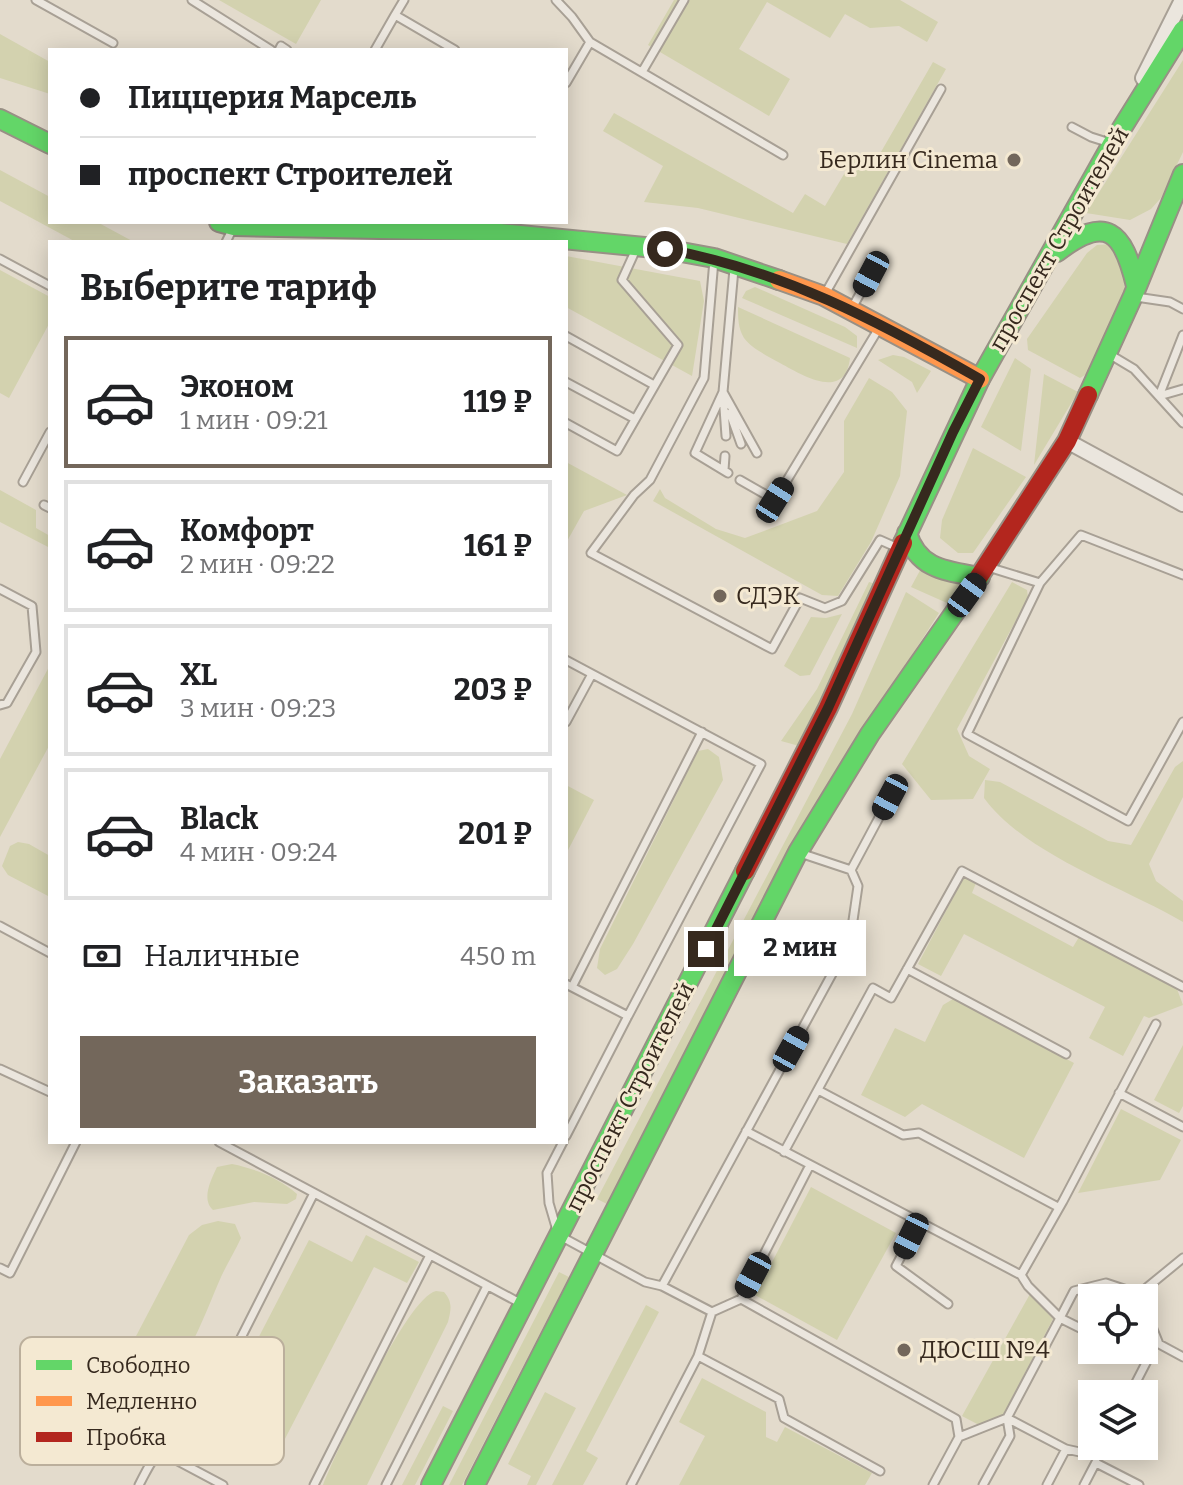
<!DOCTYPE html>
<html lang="ru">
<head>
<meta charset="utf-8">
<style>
  body { margin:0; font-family:Bitter,serif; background:#f2f2f2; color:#202124; height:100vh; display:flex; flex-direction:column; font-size:30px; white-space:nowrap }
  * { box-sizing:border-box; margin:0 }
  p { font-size:26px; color:#757577 }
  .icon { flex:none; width:44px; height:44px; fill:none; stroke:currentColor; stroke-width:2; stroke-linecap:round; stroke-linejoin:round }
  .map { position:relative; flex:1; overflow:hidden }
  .panel { position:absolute; left:48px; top:240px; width:520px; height:904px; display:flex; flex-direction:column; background:#fff; border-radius:0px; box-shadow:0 4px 20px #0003 }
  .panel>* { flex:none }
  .banner { position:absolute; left:48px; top:48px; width:520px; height:176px; border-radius:0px; box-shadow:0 4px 20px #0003; display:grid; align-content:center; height:176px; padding:0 32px; background:#fff }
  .tools { position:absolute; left:1078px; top:1284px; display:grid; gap:16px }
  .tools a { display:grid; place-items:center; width:80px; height:80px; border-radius:0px; background:#fff; box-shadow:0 4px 20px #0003; font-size:40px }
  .end { position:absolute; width:36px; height:36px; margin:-18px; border:10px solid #36291e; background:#fff; box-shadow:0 0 0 4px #fff }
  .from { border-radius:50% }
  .bubble { position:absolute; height:56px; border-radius:0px; background:#fff; box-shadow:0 4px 20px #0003; font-size:26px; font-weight:700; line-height:56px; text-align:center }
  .car { position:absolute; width:24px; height:48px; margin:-24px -12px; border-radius:10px; box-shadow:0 0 6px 2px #0007; background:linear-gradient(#222 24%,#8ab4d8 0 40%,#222 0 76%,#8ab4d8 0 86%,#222 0) }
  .banner b { display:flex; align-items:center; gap:28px; height:76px; font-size:30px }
  .banner b+b { border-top:2px solid #e0e0e0 }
  .banner i { width:20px; height:20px; background:#202124 }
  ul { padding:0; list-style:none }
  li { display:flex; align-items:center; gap:24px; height:132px; margin:0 16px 12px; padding:0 16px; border:4px solid #e0e0e0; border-radius:0px }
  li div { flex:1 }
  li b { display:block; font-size:30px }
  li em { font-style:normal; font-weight:700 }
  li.current { border-color:#73675b }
  li>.icon { width:72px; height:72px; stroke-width:1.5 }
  h2 { padding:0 32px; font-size:36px; line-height:96px }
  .pay { display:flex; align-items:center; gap:20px; height:88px; padding:0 32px; font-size:30px }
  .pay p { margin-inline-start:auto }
  .button { display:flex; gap:16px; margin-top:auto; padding:16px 32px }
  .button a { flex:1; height:92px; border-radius:0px; background:#73675b; color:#fff; font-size:32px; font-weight:700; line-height:92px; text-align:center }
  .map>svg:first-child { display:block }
  .green { fill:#d3d2af }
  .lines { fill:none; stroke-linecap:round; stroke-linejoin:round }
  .lane-casing { stroke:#a8a095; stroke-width:11 }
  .street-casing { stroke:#a8a095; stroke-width:18 }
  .fast-casing { stroke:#989085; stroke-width:22 }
  .slow-casing { stroke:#989085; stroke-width:22 }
  .jam-casing { stroke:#989085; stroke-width:22 }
  .lane { stroke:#ebe6de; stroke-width:7 }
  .street { stroke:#ebe6de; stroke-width:14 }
  .fast { stroke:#63d668; stroke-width:18 }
  .slow { stroke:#ff974d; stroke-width:18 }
  .jam { stroke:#b3261e; stroke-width:18 }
  .route { stroke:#36291e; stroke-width:10 }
  .poi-dot { fill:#73675b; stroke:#f4e9d2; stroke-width:3 }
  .labels { text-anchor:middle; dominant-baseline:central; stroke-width:6; stroke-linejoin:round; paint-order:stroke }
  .poi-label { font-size:24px; fill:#36291e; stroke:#f4e9d2; text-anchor:start }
  .street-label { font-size:24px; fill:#36291e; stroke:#f4e9d2 }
  .key { fill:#f4e9d2; stroke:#bbaf9c; stroke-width:2 }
  .key-label { font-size:22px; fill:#36291e }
</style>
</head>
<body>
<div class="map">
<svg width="1183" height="1485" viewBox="0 0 1183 1485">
  <rect width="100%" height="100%" fill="#e3dbcc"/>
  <!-- green -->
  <path class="green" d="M219,0H321L296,44Z
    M674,0H900L938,22L927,42L899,26L870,28L845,14L830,38L767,2L739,49L790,79L769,116L648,45Z
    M0,34L50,62V94L0,78Z
    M1183,60V152L1161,198L1151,209L1130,220L1086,213Z
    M933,62L946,69L847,244L698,208L644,202L663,166L603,131L614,113L793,213L805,194L825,206L856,154L874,164Z
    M0,170L50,197V222H97L134,242H76L0,201Z
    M1113,244L1121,249L1125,289L1092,371L1080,378L1028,350L1027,339L1087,253L1097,245Z
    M566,256L700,281L704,301L692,376L566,307Z
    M0,270L50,297V322L9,398L0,393Z
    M755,287L845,327L857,336V348L742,298L746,291Z
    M738,307L850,358C845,402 802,375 780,363C768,356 752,349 744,338C738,328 738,318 738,307Z
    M893,355L904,357L931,371L917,393L912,382L878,360Z
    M1015,358L1031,369L1021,451L981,427Z
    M1044,374L1078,392L1034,465Z
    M869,378L892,392L907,411L900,476L871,542L838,596L822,595L653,501L660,489L665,498L716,529L745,538L817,511L844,472V421Z
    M973,448L1026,477L973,553H958L940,538L942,520Z
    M566,462L627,495L584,511L566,543Z
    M0,490L36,510V528L50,536V548L0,522Z
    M923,565L959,585L947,603L911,587Z
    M869,582L876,584L803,747L781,741L817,689Z
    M1012,582L1027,590L1028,598L957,729L969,756L990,769L973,799L931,800L902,764Z
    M906,592L939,613L814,807L607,1204L597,1199L852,714Z
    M842,614L810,675L800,676L784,666L811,617L826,618Z
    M50,665V744L0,837V759Z
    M708,749L719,757L723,780L633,944L617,969L605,975L597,968L600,949L698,751Z
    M1183,761V797L1149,864L1156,881L1183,901V922C1123,887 1025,854 984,798L985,780L1000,782L1108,841L1131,845L1175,767Z
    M566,785L594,800L566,854Z
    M18,842L29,844L50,856V897L8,875L2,866L10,846Z
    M964,877L976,883L972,893L1073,947L1079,937L1177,989L1183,1005L1149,1018L1144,1016L1123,1056L1089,1038L1105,1007L964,934L941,976L918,964Z
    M953,999L1074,1063L1024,1158L922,1104L905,1117L861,1095L895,1028L925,1042L943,1005Z
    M1183,1045V1106L1179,1113L1154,1100Z
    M1121,1109L1181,1140L1160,1180L1078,1193Z
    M232,1164C256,1169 279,1178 297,1194L296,1199L287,1204L254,1202L213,1210C201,1199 211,1180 217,1167Z
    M811,1187L896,1233L837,1340L755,1295Z
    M218,1221L235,1224L241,1238C235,1251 227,1264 221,1277C204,1315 189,1365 154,1390C139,1387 122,1379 123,1361L189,1235L202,1225Z
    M366,1235L419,1262L407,1283L374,1267L274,1460L255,1450L279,1403L236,1381L309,1240L352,1262Z
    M559,1272L569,1277L462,1485H449Z
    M436,1291L444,1292C453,1302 451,1310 448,1322L367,1485H323C337,1451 406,1298 436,1291Z
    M1030,1294L1053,1319L1003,1415L979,1425L962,1416Z
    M646,1305L659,1312L586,1451L598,1458L583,1485H552Z
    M702,1378L766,1412V1437L777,1442L785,1427L872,1473L865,1485H679L705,1436L679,1422Z
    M545,1392L576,1408L536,1485H527L531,1476L508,1464Z
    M443,1406L453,1411L415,1485H402Z"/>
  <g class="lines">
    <defs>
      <path id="lane" d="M36,0L113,43
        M192,0L271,50
        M556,0L572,17L590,42L783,155
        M395,15L404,0
        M279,50L281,46L287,50
        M375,50L395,15L455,50
        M642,72L684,0
        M566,83L590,42
        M1072,127L1091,137L1110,143
        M226,242L233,228
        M0,259L50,286
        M714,260L704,378L650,480L634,495L591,553L772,649L800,598L825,608L842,601L880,540L898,548
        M825,294L941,89
        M1136,297L1170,302L1183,309
        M852,308L871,274
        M566,336L654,385
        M1109,354L1134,369L1183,423
        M566,382L635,419
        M723,392L757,453
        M723,394L726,436
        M1159,396L1183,335
        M1159,396L1183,389
        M730,413L741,444
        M566,423L617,451L678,345L622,280L637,247
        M724,470L725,456
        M728,473L695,453L723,392L734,269
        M740,480L775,500L879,328
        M23,482L50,432
        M44,505L50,508
        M988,567L1040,583
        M1183,575L1081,535L1040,583L967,734L1128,821L1183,722
        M0,589L32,606L36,652L7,703L0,705
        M566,660L761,764L628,1016
        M566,722L592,674
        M800,853L851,870L890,797
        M0,926L50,953
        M907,969L1066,1054
        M566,984L628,1016L566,1136
        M572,987L702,732
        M0,1069L50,1092
        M818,1090L903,1135L919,1133L1058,1207
        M1119,1093L1183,1127
        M219,1142L520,1303
        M784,1152L873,988L891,998L962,871L1183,987
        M919,1222L896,1266L948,1304
        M556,1227L549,1203L547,1173L563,1142
        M562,1237L645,1282L662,1286L712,1312
        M0,1268L10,1273L76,1142
        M1021,1275L1063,1201L1156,1024
        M662,1286L850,941L858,886L851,870
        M1139,1294L1183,1258
        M741,1299L956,1419L959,1437L1007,1418L1060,1318L1028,1286L1021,1275L746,1131
        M1144,1307L1159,1344L1183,1357
        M1092,1334L1060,1318L1074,1291L1106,1283L1139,1294
        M1125,1350L1147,1361L1130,1394
        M698,1356L779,1399L784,1418L880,1471
        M1007,1418L1066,1449L1098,1456L1103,1446
        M157,1450L223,1485
        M1096,1463L1139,1485
        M139,1485C157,1450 161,1443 197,1425L314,1193
        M314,1485L430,1255
        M386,1485L487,1286
        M631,1485L698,1356L712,1312L741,1299L810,1165
        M933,1485L959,1437
        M983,1485L1010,1436L1007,1418
        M1047,1485L1066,1449
        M1084,1485L1096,1462"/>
      <path id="street" d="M1143,78L1182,0
        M1067,441L1183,504"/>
      <path id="fast" d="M0,119L50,144
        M219,222L234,226L480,231L665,249L714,258L779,280
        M1057,252C1107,214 1123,231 1136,286
        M1088,395L1133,296L1183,174
        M907,533C918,570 947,571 980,577
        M903,543L980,379L1112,144L1183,30
        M431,1485L745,871
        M475,1485L798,852L870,734L971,589"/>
      <path id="slow" d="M779,280L824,296L980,379"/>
      <path id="jam" d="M971,589L1067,441L1088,395
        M745,871L828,708L903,543"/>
    </defs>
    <!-- lane casing -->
    <use href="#lane" class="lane-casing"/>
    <!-- street casing -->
    <use href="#street" class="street-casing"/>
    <!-- fast casing -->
    <use href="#fast" class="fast-casing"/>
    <!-- slow casing -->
    <use href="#slow" class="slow-casing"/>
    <!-- jam casing -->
    <use href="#jam" class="jam-casing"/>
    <!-- lane -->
    <use href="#lane" class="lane"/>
    <!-- street -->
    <use href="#street" class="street"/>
    <!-- fast -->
    <use href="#fast" class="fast"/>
    <!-- slow -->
    <use href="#slow" class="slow"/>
    <!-- jam -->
    <use href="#jam" class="jam"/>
  </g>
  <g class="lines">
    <!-- route -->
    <path class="route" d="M665,249C782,270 878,321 980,379L953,432L828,708L706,949"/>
  </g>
  <!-- markers -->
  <g class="poi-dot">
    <circle cx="1014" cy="160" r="8"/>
    <circle cx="720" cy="596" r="8"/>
    <circle cx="904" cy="1350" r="8"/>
  </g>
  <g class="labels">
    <!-- poi labels -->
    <g class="poi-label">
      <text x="998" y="160" text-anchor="end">Берлин Cinema</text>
      <text x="736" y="596">СДЭК</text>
      <text x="920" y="1350">ДЮСШ №4</text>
    </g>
    <!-- street labels -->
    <g class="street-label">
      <text transform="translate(1059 239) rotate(-60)">проспект Строителей</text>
      <text transform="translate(630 1097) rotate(-63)">проспект Строителей</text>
    </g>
  </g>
  <!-- legend -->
  <rect x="20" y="1337" width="264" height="128" rx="12" class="key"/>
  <rect x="36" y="1360" width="36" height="10" fill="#63d668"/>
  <rect x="36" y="1396" width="36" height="10" fill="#ff974d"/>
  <rect x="36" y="1432" width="36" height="10" fill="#b3261e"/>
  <g class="key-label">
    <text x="86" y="1373">Свободно</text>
    <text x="86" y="1409">Медленно</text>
    <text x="86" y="1445">Пробка</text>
  </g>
</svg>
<div class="tools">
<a><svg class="icon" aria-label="locate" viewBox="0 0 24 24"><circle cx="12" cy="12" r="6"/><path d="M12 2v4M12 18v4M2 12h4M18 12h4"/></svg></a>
<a><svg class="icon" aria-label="layers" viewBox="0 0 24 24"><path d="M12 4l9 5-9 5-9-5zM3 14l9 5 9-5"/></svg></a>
</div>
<i class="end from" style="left:665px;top:249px"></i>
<i class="end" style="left:706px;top:949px"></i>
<div class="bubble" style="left:734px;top:920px;width:132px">2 мин</div>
<i class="car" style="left:871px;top:274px;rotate:208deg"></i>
<i class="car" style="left:775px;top:500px;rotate:32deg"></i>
<i class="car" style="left:967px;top:595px;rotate:36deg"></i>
<i class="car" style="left:890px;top:797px;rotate:208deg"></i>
<i class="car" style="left:791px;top:1049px;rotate:29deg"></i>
<i class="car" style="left:911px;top:1236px;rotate:206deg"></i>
<i class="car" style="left:753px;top:1275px;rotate:208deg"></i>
<div class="banner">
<b><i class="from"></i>Пиццерия Марсель</b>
<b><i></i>проспект Строителей</b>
</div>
<section class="panel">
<h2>Выберите тариф</h2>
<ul>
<li class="current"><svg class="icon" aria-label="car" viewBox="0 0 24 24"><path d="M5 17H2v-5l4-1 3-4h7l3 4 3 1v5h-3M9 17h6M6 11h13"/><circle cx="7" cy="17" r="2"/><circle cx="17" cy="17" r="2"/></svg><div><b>Эконом</b><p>1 мин · 09:21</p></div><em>119 ₽</em></li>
<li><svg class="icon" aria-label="car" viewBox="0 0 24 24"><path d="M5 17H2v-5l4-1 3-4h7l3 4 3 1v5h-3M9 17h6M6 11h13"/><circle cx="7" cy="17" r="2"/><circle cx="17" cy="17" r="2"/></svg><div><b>Комфорт</b><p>2 мин · 09:22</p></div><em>161 ₽</em></li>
<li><svg class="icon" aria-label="car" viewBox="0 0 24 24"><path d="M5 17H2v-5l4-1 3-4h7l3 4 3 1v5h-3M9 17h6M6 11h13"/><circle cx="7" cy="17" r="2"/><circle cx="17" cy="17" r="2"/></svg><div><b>XL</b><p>3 мин · 09:23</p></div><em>203 ₽</em></li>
<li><svg class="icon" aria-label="car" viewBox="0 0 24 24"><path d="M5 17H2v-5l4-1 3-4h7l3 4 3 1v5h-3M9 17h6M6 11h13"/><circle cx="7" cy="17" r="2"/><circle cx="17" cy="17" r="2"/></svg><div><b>Black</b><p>4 мин · 09:24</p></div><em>201 ₽</em></li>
</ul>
<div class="pay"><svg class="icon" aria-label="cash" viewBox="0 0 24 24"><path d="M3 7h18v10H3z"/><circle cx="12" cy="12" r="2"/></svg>Наличные<p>450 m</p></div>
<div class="button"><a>Заказать</a></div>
</section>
</div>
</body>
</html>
